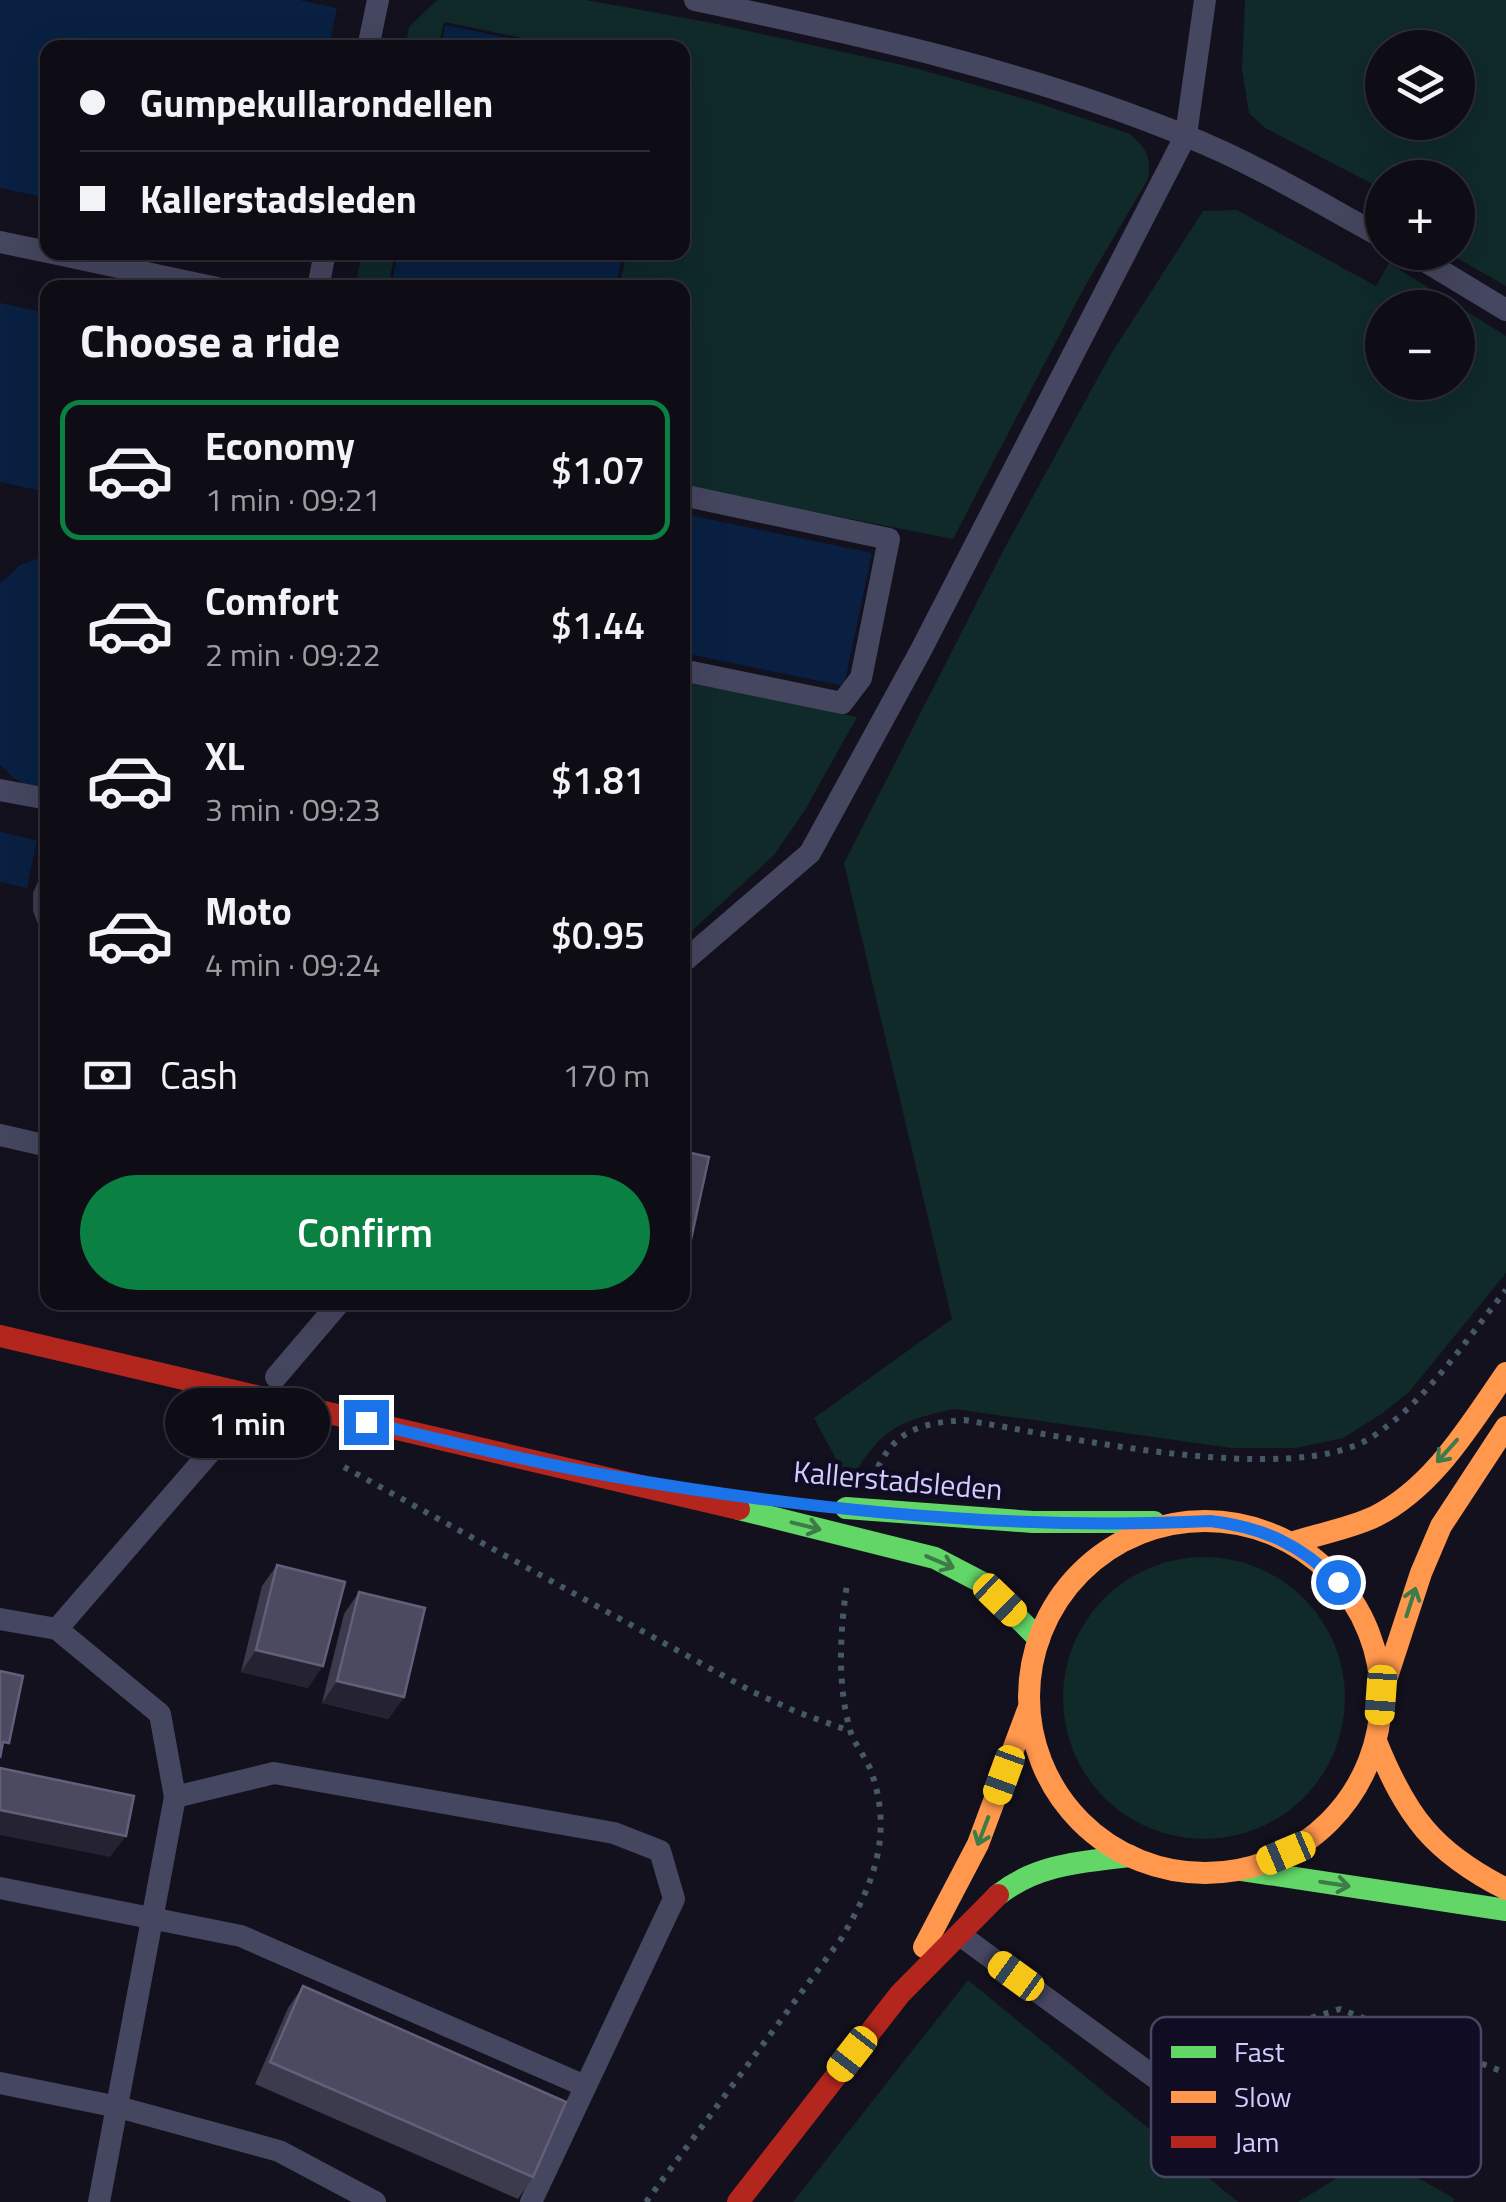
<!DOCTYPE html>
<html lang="en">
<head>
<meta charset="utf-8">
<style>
  body { margin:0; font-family:"Titillium Web",sans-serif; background:#17161f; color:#f1f3f6; height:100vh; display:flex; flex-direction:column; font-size:38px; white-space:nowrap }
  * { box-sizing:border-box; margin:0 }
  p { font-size:32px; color:#9b9ca1 }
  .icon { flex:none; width:55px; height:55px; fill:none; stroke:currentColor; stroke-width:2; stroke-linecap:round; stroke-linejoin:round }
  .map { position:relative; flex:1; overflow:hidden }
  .sheet { position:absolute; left:40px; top:280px; width:650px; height:1030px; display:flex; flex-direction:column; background:#0e0d16; border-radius:20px; box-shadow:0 10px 40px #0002,0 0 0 2px #2e2d35 }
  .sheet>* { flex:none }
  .banner { position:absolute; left:40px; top:40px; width:650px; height:220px; border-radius:20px; box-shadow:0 10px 40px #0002,0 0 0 2px #2e2d35; display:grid; align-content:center; height:220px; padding:0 40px; background:#0e0d16 }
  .tools { position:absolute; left:1365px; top:30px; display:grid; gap:20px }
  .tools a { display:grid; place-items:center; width:110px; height:110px; border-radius:50%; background:#0e0d16; box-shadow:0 10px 40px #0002,0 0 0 2px #2e2d35; font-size:50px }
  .end { position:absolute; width:45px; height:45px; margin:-22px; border:12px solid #1a73e8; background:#fff; box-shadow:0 0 0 5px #fff }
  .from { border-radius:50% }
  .bubble { position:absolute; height:70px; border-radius:35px; background:#0e0d16; box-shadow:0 10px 40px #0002,0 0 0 2px #2e2d35; font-size:32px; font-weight:600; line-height:70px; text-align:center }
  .car { position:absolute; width:30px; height:60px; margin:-30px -15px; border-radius:12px; box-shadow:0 0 8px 2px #0007; background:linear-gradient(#f5c518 24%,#345 0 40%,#f5c518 0 76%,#345 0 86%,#f5c518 0) }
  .banner b { display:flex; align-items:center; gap:35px; height:95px; font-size:38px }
  .banner b+b { border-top:2px solid #2e2d35 }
  .banner i { width:25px; height:25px; background:#f1f3f6 }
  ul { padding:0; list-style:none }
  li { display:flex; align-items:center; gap:30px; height:140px; margin:0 20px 15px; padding:0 20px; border:5px solid transparent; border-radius:20px }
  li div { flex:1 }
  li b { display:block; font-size:38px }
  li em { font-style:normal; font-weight:600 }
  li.active { border-color:#0b8043 }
  li>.icon { width:90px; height:90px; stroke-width:1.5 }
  h2 { padding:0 40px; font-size:45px; line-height:120px }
  .pay { display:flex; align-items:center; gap:25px; height:110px; padding:0 40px; font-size:38px }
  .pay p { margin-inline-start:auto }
  .button { display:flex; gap:20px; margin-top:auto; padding:20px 40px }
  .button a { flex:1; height:115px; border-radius:60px; background:#0b8043; color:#fff; font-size:40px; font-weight:600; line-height:115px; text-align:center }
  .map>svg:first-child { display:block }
  .green { fill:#102929; fill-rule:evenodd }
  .water { fill:#092042 }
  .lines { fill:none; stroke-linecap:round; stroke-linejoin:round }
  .path { stroke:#465866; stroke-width:6; stroke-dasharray:5 8; stroke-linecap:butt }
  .lane { stroke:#45465f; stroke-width:22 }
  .fast { stroke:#63d668; stroke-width:22 }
  .slow { stroke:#ff974d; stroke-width:22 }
  .jam { stroke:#b3261e; stroke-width:22 }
  .wall { fill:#3c3a4d }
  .shaded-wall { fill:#252332 }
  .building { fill:#4c4a60; stroke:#615f79; stroke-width:2.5 }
  .oneway { stroke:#3d7b49 }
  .route { stroke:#1a73e8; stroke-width:12 }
  .labels { text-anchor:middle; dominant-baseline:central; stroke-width:9; stroke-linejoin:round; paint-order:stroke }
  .street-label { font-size:30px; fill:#d1ceff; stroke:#0f0c23 }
  .key { fill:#0f0c23; stroke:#494665; stroke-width:2.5 }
  .key-label { font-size:28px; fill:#d1ceff }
</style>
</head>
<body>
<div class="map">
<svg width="1506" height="2202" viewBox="0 0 1506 2202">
  <rect width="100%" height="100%" fill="#13111e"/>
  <!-- green -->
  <path class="green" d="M437,0H586L712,23L911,67L1032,101L1130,134C1146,148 1152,157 1148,179L1084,288L953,539L683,486L682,288L619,287L627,253L682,252V48L566,47L444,22L438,47L405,48L409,27Z
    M1245,0H1506V286L1448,253L1458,252V178H1382V189L1265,128L1249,113L1242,69ZM1382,48H1458V122H1382Z
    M1237,210L1376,286L1389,263L1506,336V1273L1409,1392L1383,1413L1343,1438L1296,1448H1231L955,1409C896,1421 880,1430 849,1483L814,1418L952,1319L844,863L1002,553L1111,354L1203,211ZM1382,308H1458V382H1382Z
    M362,253H395L388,287H355Z
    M683,681L857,717L805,810L774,855L683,939Z
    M1063 1698a141 141 0 1 1 282 0a141 141 0 1 1-282 0Z
    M968,1980L1238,2202H793Z
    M1376,2154L1455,2199L1453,2202H1298Z"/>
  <!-- water -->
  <path class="water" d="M0,0H299L337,8L329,47L48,48L47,198L0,188Z
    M445,25L552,47H441Z
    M398,253V252L623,253L616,287H391Z
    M0,303L47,313V492L0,482Z
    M683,514L872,553L844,686L683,653Z
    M47,555V794L13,778L0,764V584L20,565Z
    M0,832L37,840L27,888L0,882Z"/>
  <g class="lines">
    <!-- path -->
    <path class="path" d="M344,1467L753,1692L797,1712L850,1731
      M878,1467C897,1428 925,1423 964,1420C1059,1435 1292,1489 1372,1437C1427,1401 1465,1341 1506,1290
      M1255,2088L1267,2077L1288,2040L1311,2018L1340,2009L1506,2073
      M646,2202L841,1939C873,1885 894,1835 871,1771C866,1757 854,1744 850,1730C837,1683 840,1631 847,1584"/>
    <!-- lane -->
    <path class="lane" d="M695,0C861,35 1028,71 1186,136C1254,163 1318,202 1382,237
      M368,48L378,0
      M0,242L48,252
      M48,252L217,288
      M1410,252L1506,310
      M318,288L325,252
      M682,495L889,539L861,678L842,703L682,670
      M0,790L48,799
      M682,963L810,853L921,650L1186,135L1205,0
      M0,1135L48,1146
      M276,1377L340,1302
      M0,1619L57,1629L160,1714L175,1797L99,2202
      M57,1629L218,1443
      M175,1797L274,1773L614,1833L660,1851L674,1899L531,2202
      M0,1888L241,1936L585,2086
      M960,1935L1164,2084L1235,2107
      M0,2083L118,2107L279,2151L375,2202"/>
    <!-- fast -->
    <path class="fast" d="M846,1508L1033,1522H1154
      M739,1509L935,1558L983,1583L1039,1639
      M1242,1870L1506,1910
      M998,1895C1037,1864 1082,1862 1130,1856"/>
    <!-- slow -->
    <path class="slow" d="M1029 1697a176 176 0 1 1 352 0a176 176 0 1 1-352 0Z
      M1291,1543C1318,1534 1348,1529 1374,1517C1433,1488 1470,1425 1506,1373
      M1382,1692L1421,1573L1441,1526L1506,1427
      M1376,1741C1406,1816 1433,1852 1506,1889
      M924,1947L978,1844L1029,1707"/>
    <!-- jam -->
    <path class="jam" d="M0,1336L739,1509
      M738,2202L900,1994L998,1895"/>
  </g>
  <!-- wall -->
  <path class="wall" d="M48,867V936L39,927L33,911V893L40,877Z
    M277,1565L308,1688L241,1672L262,1586Z
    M359,1592L404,1697L388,1719L322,1703L344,1614Z
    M303,1986L533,2177L518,2199L255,2084L288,2008Z"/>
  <!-- shaded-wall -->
  <path class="shaded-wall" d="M256,1650L323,1666L308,1688L241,1672Z
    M337,1681L404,1697L388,1719L322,1703Z
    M0,1810L126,1836L110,1857L0,1835Z"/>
  <!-- building -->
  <path class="building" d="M48,870V907L43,896L44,878Z
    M682,1151L709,1157L688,1253L682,1252Z
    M277,1565L345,1582L323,1666L256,1650Z
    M359,1592L425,1608L404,1697L337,1681Z
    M0,1671L23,1676L9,1743L3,1742L0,1758Z
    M0,1768L134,1796L126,1836L0,1810Z
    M303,1986L566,2102L533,2177L270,2062Z"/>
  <!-- one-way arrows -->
  <defs><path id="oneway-shaft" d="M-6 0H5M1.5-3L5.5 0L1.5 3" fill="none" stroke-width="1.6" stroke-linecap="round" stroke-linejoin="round" transform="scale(2.5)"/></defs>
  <g class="oneway">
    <use href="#oneway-shaft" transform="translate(1447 1451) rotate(132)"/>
    <use href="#oneway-shaft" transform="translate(806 1526) rotate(14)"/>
    <use href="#oneway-shaft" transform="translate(940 1562) rotate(23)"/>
    <use href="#oneway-shaft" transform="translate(1411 1602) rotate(-72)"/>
    <use href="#oneway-shaft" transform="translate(983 1831) rotate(111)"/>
    <use href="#oneway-shaft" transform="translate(1335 1884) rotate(9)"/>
  </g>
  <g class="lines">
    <!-- route -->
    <path class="route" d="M366,1422C447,1441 529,1462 611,1476C807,1510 1013,1531 1210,1521C1263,1527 1301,1545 1338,1582"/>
  </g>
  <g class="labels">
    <!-- street labels -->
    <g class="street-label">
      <text transform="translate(898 1480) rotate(5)">Kallerstadsleden</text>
    </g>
  </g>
  <!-- legend -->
  <rect x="1151" y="2017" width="330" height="160" rx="15" class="key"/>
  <rect x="1171" y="2046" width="45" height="12" fill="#63d668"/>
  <rect x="1171" y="2091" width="45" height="12" fill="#ff974d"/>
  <rect x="1171" y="2136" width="45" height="12" fill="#b3261e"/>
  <g class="key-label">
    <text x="1234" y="2062">Fast</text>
    <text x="1234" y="2107">Slow</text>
    <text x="1234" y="2152">Jam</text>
  </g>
</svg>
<div class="tools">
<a><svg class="icon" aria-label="layers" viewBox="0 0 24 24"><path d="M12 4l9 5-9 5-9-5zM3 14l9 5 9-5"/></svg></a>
<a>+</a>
<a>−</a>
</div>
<i class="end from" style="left:1338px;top:1582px"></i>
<i class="end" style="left:366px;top:1422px"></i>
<div class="bubble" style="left:165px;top:1388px;width:165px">1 min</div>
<i class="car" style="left:1000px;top:1600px;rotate:134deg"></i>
<i class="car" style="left:1381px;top:1695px;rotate:184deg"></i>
<i class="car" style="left:1004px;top:1775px;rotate:200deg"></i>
<i class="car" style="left:1286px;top:1853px;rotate:247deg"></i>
<i class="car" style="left:1016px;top:1976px;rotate:306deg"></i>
<i class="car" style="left:852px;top:2054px;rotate:218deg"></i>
<div class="banner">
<b><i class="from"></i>Gumpekullarondellen</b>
<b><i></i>Kallerstadsleden</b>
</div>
<section class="sheet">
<h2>Choose a ride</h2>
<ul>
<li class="active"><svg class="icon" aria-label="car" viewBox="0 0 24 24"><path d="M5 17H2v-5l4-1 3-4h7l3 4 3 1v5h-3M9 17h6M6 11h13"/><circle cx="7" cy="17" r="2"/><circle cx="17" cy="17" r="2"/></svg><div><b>Economy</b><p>1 min · 09:21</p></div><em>$1.07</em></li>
<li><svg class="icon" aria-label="car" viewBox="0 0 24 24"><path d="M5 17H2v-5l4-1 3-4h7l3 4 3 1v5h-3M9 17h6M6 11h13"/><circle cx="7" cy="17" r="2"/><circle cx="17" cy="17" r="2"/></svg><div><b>Comfort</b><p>2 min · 09:22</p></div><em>$1.44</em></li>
<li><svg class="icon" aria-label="car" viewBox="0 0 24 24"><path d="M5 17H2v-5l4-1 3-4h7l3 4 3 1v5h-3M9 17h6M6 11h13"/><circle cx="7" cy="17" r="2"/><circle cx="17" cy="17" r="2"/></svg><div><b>XL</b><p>3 min · 09:23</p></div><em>$1.81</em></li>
<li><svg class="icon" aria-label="car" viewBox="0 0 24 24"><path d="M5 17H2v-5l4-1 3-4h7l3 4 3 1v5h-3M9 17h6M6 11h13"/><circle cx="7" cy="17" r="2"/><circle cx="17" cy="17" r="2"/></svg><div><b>Moto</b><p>4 min · 09:24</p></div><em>$0.95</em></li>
</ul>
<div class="pay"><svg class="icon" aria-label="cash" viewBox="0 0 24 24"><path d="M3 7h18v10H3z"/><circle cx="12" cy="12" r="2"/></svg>Cash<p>170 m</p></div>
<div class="button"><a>Confirm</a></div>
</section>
</div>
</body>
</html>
